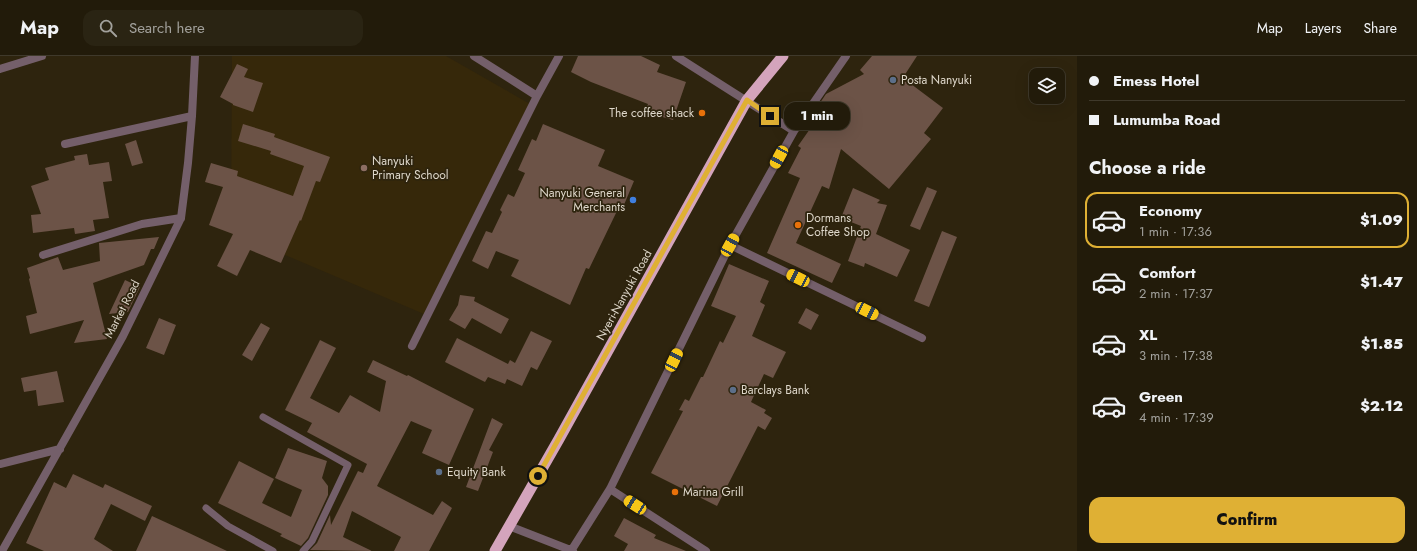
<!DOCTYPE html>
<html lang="en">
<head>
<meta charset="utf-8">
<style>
  body { margin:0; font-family:Jost,sans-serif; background:#2a2413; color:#f1f3f6; height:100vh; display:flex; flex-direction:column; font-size:15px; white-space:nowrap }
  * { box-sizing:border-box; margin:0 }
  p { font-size:13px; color:#a2a19c }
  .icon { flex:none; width:22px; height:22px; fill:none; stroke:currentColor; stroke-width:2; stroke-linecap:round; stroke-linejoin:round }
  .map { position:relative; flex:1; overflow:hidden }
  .panel { display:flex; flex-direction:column; background:#221b0a; width:340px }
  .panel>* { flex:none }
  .hud { display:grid; align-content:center; height:88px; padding:0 12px; background:#221b0a }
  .controls { position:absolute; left:1029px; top:12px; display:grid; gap:8px }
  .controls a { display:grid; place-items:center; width:36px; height:36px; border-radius:8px; background:#221b0a; box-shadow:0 4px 16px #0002,0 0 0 1px #3f392b; font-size:20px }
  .end { position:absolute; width:18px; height:18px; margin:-9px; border:5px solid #dfb034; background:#111; box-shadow:0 0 0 2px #111 }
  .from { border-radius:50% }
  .bubble { position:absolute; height:28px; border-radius:12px; background:#221b0a; box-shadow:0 4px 16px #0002,0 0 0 1px #3f392b; font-size:13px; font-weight:800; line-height:28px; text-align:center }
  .car { position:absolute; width:12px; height:24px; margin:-12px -6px; border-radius:5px; box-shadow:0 0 3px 1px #0007; background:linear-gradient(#f5c518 24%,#345 0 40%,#f5c518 0 76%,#345 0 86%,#f5c518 0) }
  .hud b { display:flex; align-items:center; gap:14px; height:38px; font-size:15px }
  .hud b+b { border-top:1px solid #3f392b }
  .hud i { width:10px; height:10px; background:#f1f3f6 }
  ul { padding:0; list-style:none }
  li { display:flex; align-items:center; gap:12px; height:56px; margin:0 8px 6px; padding:0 4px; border:2px solid transparent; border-radius:12px }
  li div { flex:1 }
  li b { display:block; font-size:15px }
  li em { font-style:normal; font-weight:800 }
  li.on { border-color:#dfb034 }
  li>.icon { width:36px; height:36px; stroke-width:1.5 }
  h2 { padding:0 12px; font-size:18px; line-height:48px }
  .cta { display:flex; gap:8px; margin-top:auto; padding:8px 12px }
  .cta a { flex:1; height:46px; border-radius:12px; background:#dfb034; color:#111; font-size:16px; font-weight:800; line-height:46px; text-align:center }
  header { display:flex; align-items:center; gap:24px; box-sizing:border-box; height:56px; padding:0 20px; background:#221b0a; border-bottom:1px solid #3f392b }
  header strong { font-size:19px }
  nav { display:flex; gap:22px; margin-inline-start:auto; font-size:14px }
  .search { width:280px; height:36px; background:#2a2413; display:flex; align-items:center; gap:10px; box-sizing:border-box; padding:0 14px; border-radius:12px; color:#a2a19c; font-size:15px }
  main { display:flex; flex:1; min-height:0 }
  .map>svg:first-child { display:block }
  .built { fill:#36280a }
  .building { fill:#6c5347 }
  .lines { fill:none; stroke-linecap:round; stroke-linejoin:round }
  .service { stroke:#745f6a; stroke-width:7 }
  .minor { stroke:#745f6a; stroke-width:8 }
  .trunk { stroke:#d4a4bc; stroke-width:11 }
  .route { stroke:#dfb034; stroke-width:5 }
  .service-dot { fill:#5c6f8a; stroke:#2e240e; stroke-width:1.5 }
  .food-dot { fill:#e8710a; stroke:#2e240e; stroke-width:1.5 }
  .education-dot { fill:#8d6e63; stroke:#2e240e; stroke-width:1.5 }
  .shop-dot { fill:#3f7fe0; stroke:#2e240e; stroke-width:1.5 }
  .labels { text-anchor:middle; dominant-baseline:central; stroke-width:3.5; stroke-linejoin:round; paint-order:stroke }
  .poi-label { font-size:12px; fill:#ded7ca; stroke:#2e240e; text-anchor:start }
  .street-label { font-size:12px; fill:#ded7ca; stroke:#2e240e }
</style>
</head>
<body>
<header>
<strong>Map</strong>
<div class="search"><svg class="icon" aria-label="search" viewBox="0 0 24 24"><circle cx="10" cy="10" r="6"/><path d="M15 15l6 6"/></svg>Search here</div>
<nav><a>Map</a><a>Layers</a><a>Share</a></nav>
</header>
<main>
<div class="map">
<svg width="1077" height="495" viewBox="0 0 1077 495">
  <rect width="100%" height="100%" fill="#2e240e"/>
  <!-- built -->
  <path class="built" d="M232,0H446L530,48L424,258L231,176Z"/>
  <!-- building -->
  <path class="building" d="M578,0H641L660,9L657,16L686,26L673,64L645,56L648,48L591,26L571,16Z
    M872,0H917L904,20L908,23L907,25L943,52L924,77L931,83L889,133L841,93L829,133L822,130L796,187L841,208L832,227L767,197L800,122L788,117L801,92L798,90L812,70L807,66L826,38L864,18L860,14Z
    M237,8L248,13L244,21L263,27L253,56L233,49V48L220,41Z
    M243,68L275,78L274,81L330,101L320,126L316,125L301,165L300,164L281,207L250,194L237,220L217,210L233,178L209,169L223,131L205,126L211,107L238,115L237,120L293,140L304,110L270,98L271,95L238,85Z
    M543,68L605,94L598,110L634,125L621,156L617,155L589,213L586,212L570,249L511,220L519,204L496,195L488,213L472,205L486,175L492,177L502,156L500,154L508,138L514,141L525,117L518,114L532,83L536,85Z
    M136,84L143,107L132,110L125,88Z
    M87,98L89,109L109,106L112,125L103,126L109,162L93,164L95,175L75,178L74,172L33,177L31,159L41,158L31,130L49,124L45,112L75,104L74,100Z
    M927,131L937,135L920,174L910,170Z
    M853,132L880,144L877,147L887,149L876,178L910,194L897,221L865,207L864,211L848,205L861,170L841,162Z
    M942,175L957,181L929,251L914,245Z
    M159,181L154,193H151L144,209L93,227L107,283L74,287L84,264L30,278L26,260L37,257L29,223L30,222L27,212L58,201L63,214L100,205L99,187Z
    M729,208L769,225L760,246L765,249L752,280L786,296L773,322L764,318L751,346L766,354L764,357L772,362L765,374L758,370L717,450L651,417L683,355L679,354L685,343L689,345L701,321H703L720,285L723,287L736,260L711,250Z
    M125,224L140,231L128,256L109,258Z
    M460,239L475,241L474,245L509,263L501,278L472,262L465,273L449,264L458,249Z
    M806,252L819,259L811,274L798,267Z
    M159,262L176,269L164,299L146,292Z
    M261,267L270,272L252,305L242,299Z
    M531,275L552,285L537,314L531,311L522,330L507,323L505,328L488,321L485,326L445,306L457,282L508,308L510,304L515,307Z
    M320,284L336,292L310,342L339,357L350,339L380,356L386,325L367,316L373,304L407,320L408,319L474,353L449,409L422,397L432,374L411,365L377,430L433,459L442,445L452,452L429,495H394L401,481L352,455L343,481L372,495L310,494L317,487L330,459L331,469L358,415L363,417L367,408L307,376L312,367L285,354Z
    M57,315L64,346L38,350L36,334L24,336L21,322Z
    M492,362L503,368L489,394L493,396L478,435L466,431Z
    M288,392L327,405L322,422L328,430V439L308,482L301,490L280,480L282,478L218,447L239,405L274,423L262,447L291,461L302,434L275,422Z
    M73,418L103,432L105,428L152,450L145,465L111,448L94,483L113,495H44L26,487L54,426L66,432Z
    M152,460L189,477L227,495H136Z
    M624,462L656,479L654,482L686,495H624L628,488L614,480Z"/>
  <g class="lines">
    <!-- service -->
    <path class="service" d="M263,361L348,409L312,485L303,495
      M206,452L228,470L273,495"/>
    <!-- minor -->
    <path class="minor" d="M474,0L537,40
      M676,0L794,75
      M0,13L42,0
      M65,88L192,60
      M730,189L922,282
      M43,199L142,168L181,162
      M412,290L537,40L559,0
      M0,408L60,393
      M610,433L706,495
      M509,470L573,495
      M2,495L123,280L181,162L188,107L192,60L195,0
      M571,495L610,433L730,189L794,75L846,0"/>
    <!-- trunk -->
    <path class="trunk" d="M495,495L559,383L747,44L783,0"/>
  </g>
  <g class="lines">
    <!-- route -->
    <path class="route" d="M538,420L747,44L770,60"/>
  </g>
  <!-- markers -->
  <g class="service-dot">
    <circle cx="893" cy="24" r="4"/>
    <circle cx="733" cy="334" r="4"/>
    <circle cx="439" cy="416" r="4"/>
  </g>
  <g class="food-dot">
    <circle cx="702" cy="57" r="4"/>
    <circle cx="798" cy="169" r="4"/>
    <circle cx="675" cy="436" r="4"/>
  </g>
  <circle class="education-dot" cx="364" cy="112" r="4"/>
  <circle class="shop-dot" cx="633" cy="144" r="4"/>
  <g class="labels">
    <!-- poi labels -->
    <g class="poi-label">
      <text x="901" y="24">Posta Nanyuki</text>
      <text x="694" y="57" text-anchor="end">The coffee shack</text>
      <text x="372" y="105">Nanyuki<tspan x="372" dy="14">Primary School</tspan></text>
      <text x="625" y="137" text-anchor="end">Nanyuki General<tspan x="625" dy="14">Merchants</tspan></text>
      <text x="806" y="162">Dormans<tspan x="806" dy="14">Coffee Shop</tspan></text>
      <text x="741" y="334">Barclays Bank</text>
      <text x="447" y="416">Equity Bank</text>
      <text x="683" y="436">Marina Grill</text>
    </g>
    <!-- street labels -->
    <g class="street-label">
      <text transform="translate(624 239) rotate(-61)">Nyeri-Nanyuki Road</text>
      <text transform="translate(122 253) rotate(-63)">Market Road</text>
    </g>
  </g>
</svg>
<div class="controls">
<a><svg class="icon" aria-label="layers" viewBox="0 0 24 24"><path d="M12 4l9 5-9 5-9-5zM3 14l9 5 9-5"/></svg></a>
</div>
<i class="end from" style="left:538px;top:420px"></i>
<i class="end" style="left:770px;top:60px"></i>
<div class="bubble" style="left:784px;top:46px;width:66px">1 min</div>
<i class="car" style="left:779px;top:101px;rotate:209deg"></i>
<i class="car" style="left:730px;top:189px;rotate:29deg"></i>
<i class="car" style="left:798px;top:222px;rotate:296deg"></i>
<i class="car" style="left:867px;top:255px;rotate:116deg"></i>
<i class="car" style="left:674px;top:304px;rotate:26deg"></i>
<i class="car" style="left:635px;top:449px;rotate:303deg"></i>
</div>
<section class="panel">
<div class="hud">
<b><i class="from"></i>Emess Hotel</b>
<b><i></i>Lumumba Road</b>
</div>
<h2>Choose a ride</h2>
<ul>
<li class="on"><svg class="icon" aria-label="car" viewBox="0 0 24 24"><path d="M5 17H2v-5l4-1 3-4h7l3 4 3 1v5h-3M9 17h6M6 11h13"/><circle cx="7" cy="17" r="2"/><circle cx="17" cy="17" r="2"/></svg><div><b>Economy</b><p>1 min · 17:36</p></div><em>$1.09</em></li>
<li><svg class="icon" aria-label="car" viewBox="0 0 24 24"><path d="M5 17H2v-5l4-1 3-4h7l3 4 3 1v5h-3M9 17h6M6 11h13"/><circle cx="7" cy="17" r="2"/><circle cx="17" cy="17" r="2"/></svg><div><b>Comfort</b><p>2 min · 17:37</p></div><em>$1.47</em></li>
<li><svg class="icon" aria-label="car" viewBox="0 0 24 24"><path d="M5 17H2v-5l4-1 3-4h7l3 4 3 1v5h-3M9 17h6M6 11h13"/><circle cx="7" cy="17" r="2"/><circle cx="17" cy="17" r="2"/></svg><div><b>XL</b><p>3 min · 17:38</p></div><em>$1.85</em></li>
<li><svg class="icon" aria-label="car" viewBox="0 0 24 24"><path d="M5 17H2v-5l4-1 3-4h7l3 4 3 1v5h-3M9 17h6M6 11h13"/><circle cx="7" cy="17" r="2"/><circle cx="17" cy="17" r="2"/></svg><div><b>Green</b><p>4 min · 17:39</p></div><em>$2.12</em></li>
</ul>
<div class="cta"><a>Confirm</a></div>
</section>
</main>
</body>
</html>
